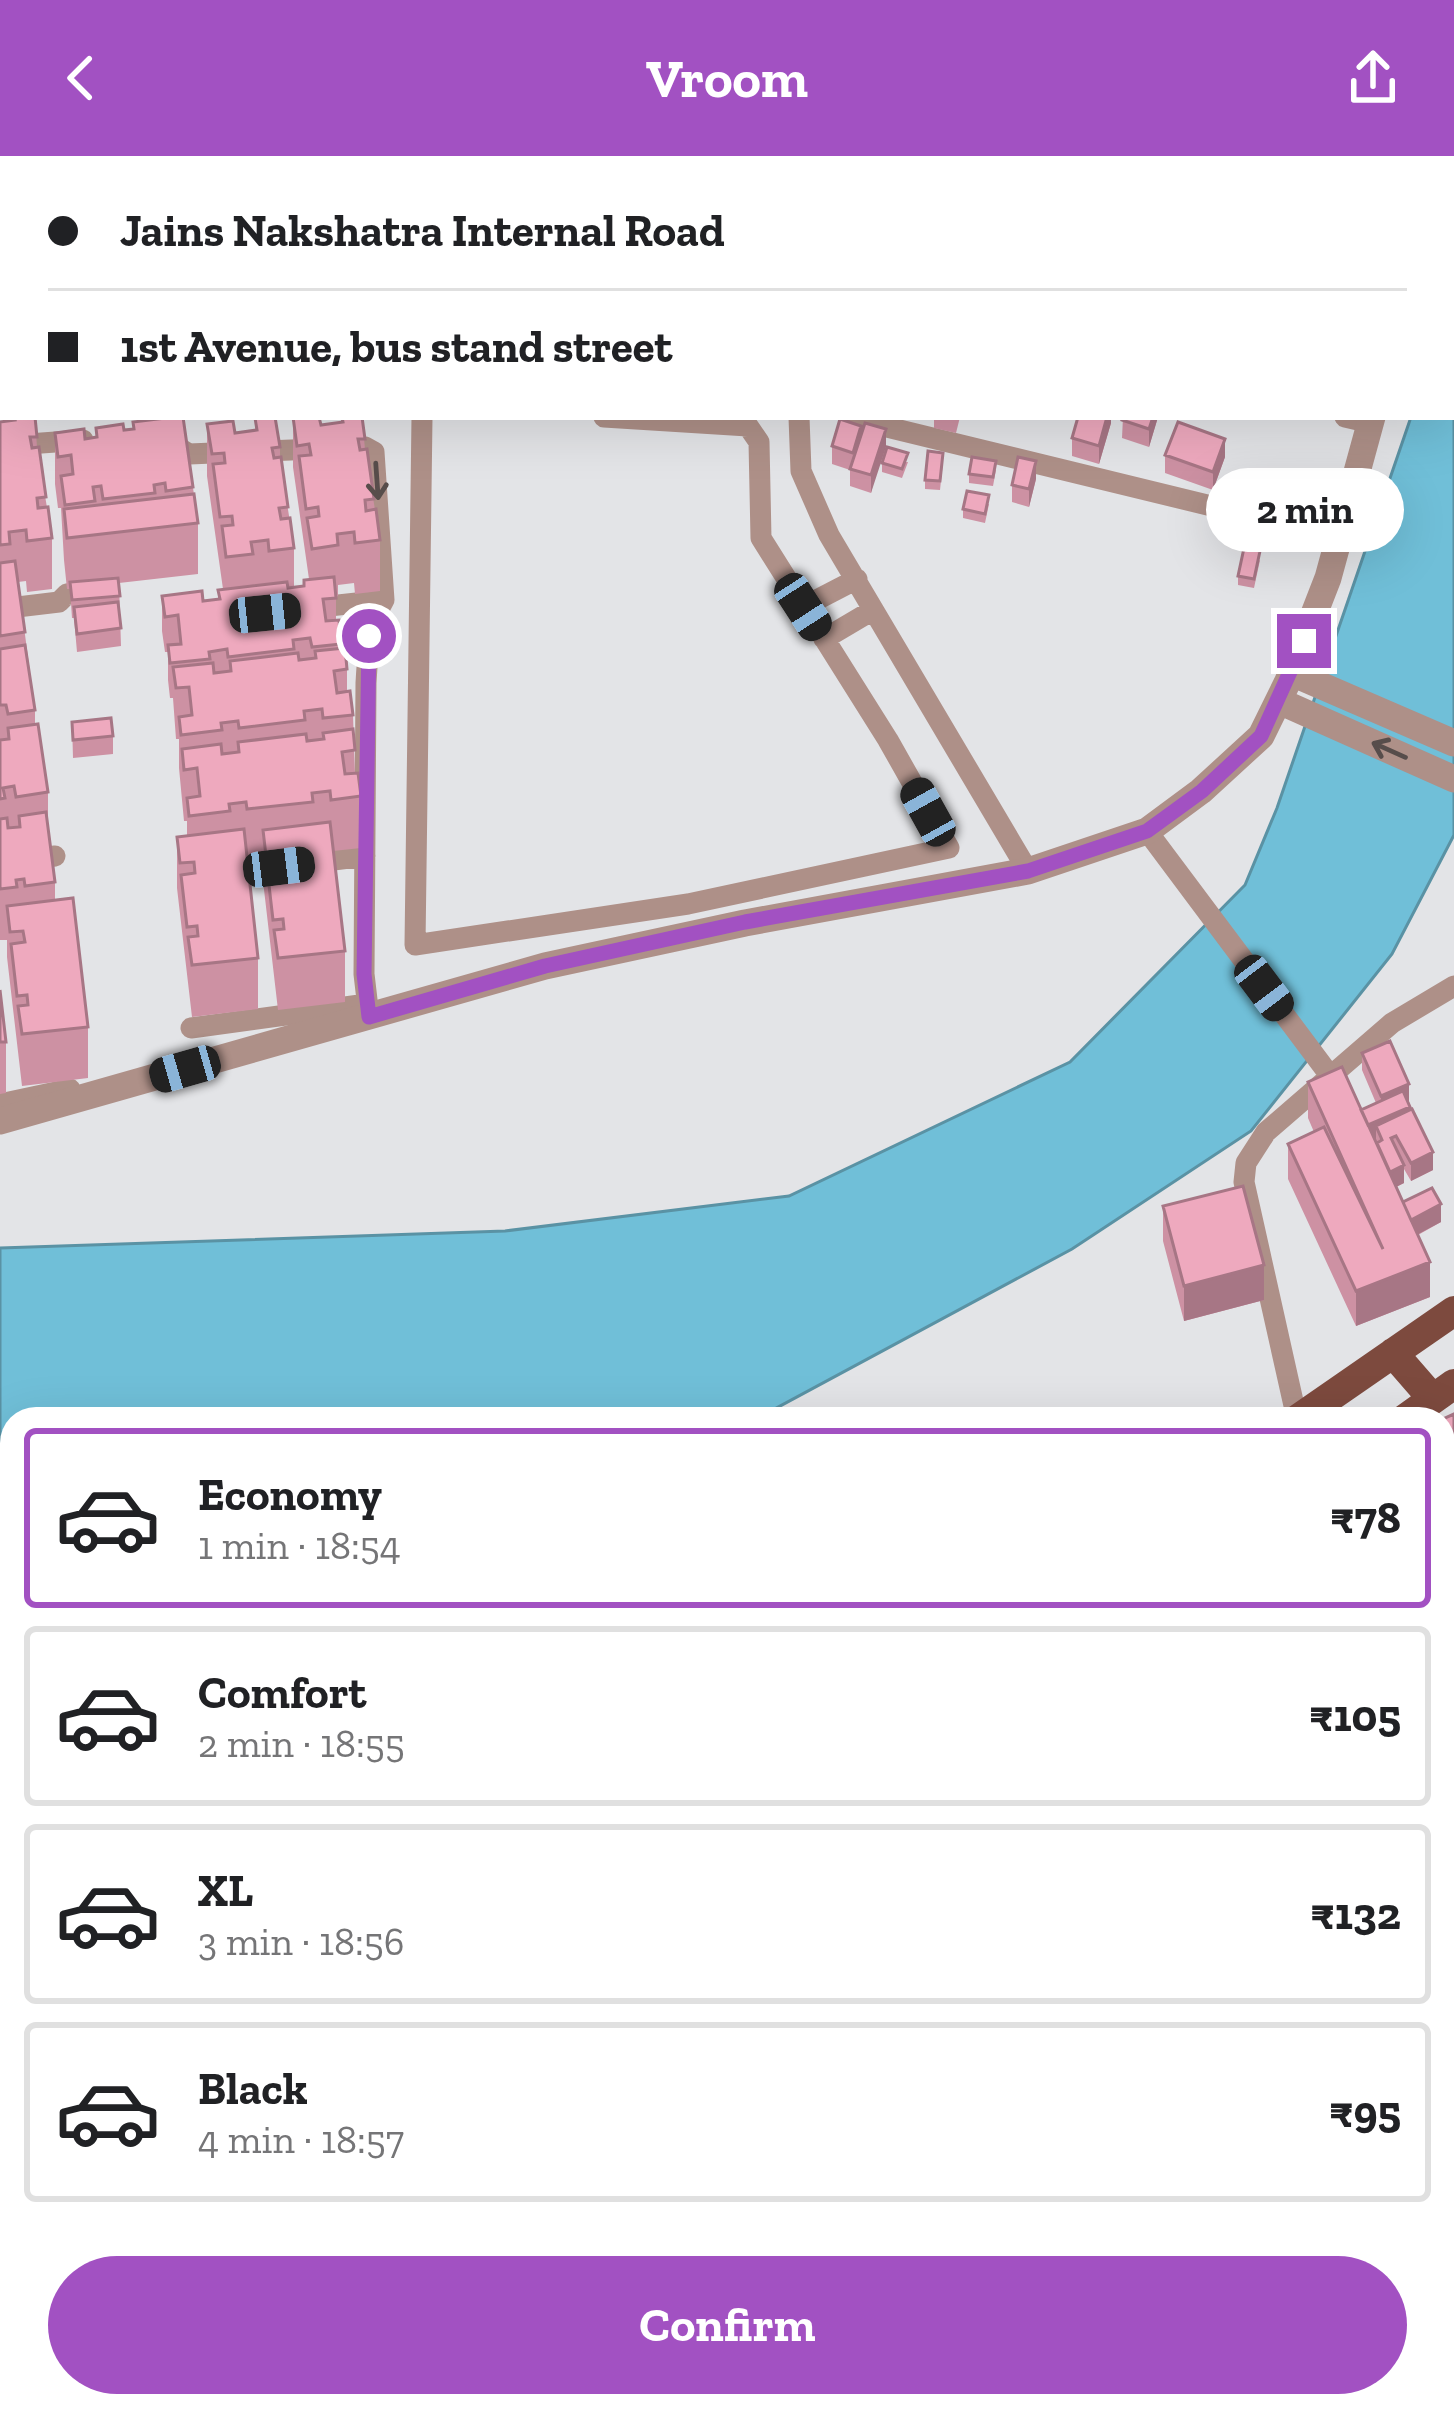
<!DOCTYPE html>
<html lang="en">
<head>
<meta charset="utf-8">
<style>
  body { margin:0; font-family:"Zilla Slab",serif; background:#f6f6f6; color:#202124; height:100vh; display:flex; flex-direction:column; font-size:45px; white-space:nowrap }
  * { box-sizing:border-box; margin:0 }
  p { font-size:39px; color:#757577 }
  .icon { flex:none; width:66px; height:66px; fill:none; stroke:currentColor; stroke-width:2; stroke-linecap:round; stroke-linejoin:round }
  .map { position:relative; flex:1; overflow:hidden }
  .drawer { position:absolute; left:0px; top:1251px; width:1455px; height:1011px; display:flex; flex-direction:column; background:#fff; border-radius:36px 36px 0 0; box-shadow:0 12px 48px #0002 }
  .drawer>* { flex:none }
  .top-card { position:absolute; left:0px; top:0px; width:1455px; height:264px; box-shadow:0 12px 48px #0002; display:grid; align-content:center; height:264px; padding:0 48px; background:#fff }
  .end { position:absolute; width:54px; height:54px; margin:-27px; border:15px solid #a251c2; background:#fff; box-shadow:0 0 0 6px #fff }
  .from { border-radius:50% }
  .bubble { position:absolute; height:84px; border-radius:42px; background:#fff; box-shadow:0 12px 48px #0002; font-size:39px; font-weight:800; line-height:84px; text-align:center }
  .car { position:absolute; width:36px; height:72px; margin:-36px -18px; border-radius:15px; box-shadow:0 0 9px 3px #0007; background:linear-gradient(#222 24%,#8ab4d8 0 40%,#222 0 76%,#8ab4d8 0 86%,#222 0) }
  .top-card b { display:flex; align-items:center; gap:42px; height:114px; font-size:45px }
  .top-card b+b { border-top:3px solid #e0e0e0 }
  .top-card i { width:30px; height:30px; background:#202124 }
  ul { padding:21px 0 0; list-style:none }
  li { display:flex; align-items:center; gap:36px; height:180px; margin:0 24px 18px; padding:0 24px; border:6px solid #e0e0e0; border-radius:12px }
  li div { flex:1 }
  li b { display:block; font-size:45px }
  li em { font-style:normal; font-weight:800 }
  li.on { border-color:#a251c2 }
  li>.icon { width:108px; height:108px; stroke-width:1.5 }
  .primary-button { display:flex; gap:24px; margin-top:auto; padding:24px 48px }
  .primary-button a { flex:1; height:138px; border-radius:72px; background:#a251c2; color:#fff; font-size:48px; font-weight:800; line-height:138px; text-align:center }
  header { display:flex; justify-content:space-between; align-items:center; height:156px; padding:0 48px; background:#a251c2; color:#fff; font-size:54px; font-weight:800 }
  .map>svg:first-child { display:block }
  .water { fill:#70bfd8; stroke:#5a92a4; stroke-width:3 }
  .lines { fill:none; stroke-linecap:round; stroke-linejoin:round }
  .minor { stroke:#ae9088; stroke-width:21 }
  .tertiary { stroke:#ae9088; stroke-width:27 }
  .secondary { stroke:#92675d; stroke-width:30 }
  .primary { stroke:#7d4a3e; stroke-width:30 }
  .wall { fill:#cd91a3 }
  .shaded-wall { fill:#a77685 }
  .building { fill:#eea9be; stroke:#a77685; stroke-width:3 }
  .oneway { stroke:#574d4b }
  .route { stroke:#a251c2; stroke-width:15 }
</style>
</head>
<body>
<header><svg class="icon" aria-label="back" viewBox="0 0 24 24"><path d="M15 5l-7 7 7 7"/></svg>Vroom<svg class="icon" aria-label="share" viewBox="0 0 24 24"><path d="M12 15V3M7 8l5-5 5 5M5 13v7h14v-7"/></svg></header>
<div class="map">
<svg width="1454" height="2260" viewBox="0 0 1454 2260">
  <rect width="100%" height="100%" fill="#e3e4e7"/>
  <!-- water -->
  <path class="water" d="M1454,129V679L1392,798L1251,975L1072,1093L756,1263H12V1360L0,1363V1092L505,1075L789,1040L1070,906L1245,729L1277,652L1411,261H1452Z"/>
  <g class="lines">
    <!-- minor -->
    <path class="minor" d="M421,0V3
      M306,3V0
      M450,3H468
      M700,3L701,0
      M814,3V0
      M869,3L870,0
      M1023,3L1024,0
      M1153,3L1154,0
      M0,249H3
      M422,261L415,789L688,748L949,692L888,584L761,382L759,286L748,270L604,261
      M799,261L801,315L829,379L1028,715
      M1345,261L1371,267
      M850,262L1339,381
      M167,284L189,298L365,291L374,296L384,444C368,471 368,495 366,527L364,818L369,861
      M0,290L83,284
      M803,451L857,423
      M311,452L384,444
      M0,453L59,446L67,438L97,434
      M824,483L873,454
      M1147,675L1331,921
      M0,707L55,700
      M224,718L365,700
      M191,872L367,848
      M0,948L70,933
      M1297,1263L1244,1026L1246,1007L1266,976L1392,867L1454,830
      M0,1643L12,1642
      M1443,1796L1454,1794
      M1443,2110L1454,2108
      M291,2250L292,2260
      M431,2250L432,2260
      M1255,2250V2260
      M773,2260L774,2250
      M1165,2260L1166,2250
      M1378,2260L1441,2250"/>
    <!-- tertiary -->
    <path class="tertiary" d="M1443,3L1444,0
      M1292,517L1454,587
      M1279,545L1454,623
      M0,965L545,810L745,767L1028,715L1147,675L1201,635L1261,580L1288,525L1328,422L1372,261"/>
    <!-- secondary -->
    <path class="secondary" d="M1443,1466L1454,1467"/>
    <!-- primary -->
    <path class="primary" d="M1393,1197L1433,1243
      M1298,1263L1454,1155
      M1405,1263L1454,1228
      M0,1844H12
      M0,1882H12"/>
  </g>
  <!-- wall -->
  <path class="wall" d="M13,261H35L37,291L52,382V433L27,436L26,425L18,426L35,554V568L48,636V667L55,726V744L88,871V922L22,930L7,801V784H0V266L13,264Z
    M183,261L198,367V418L119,427L121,490L77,496L74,462H72L70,433H67L64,404L61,352H58L55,328V277L85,283L96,282V272L124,274L133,273V266Z
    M293,261L321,269L341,266V261H362L365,293L380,384V435L355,438L354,427L338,429V440L336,441V464L347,513V536L353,559L355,617L361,640V692L333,695L345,795V846L278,854L263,725V703L247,704L258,802V853L192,861L177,732V681L187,680V665H184L179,612V583H176L173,542H170L168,524V496H165L162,475V440L203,445L218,443V434L223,433L207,320V268L235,277L255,274V262L280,291V302L294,392V432L304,430L309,423L293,311Z
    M934,261H960L956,277L934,272Z
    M1111,261V267L1099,308L1072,300V282Z
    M1123,261H1158L1149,291L1122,282Z
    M886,273L871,337L850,330V314L832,308V290L861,279Z
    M1165,299L1225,301L1213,334L1165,317Z
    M908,306L902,322L882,316V307Z
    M943,306L940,334L925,333V324Z
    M996,314L993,330L969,327V318Z
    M1036,323L1029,351L1012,346V329Z
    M989,348L985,367L963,362V353Z
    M1260,404L1254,432L1238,429V420Z
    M72,566L113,580V598L73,602Z
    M0,834L6,886V937L0,938Z
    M1362,897L1409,946L1433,1014L1411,1025L1404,1013V1027L1396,1031L1403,1046L1441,1066L1418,1079L1430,1141L1356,1170L1288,1023V988L1314,976L1308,962V926L1361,954L1376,947L1362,914Z
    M1163,1050L1264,1144L1184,1165L1163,1085Z
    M5,1570H12V1621H4Z
    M1454,1674V1738L1443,1739V1675Z
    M0,1677H12V1730H0Z
    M1454,1865V1912H1451L1447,1866Z
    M1454,1949V2088L1443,2090V1951Z
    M443,2250H503V2258L443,2259Z
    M531,2250H701L531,2260Z
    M1112,2250H1159V2260H1112Z
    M1276,2250H1308V2260H1277Z
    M1344,2250H1387L1345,2257Z"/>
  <!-- shaded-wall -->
  <path class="shaded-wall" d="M1107,261H1111V267L1099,308V290Z
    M1153,261H1158L1149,291V273Z
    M886,273V291L871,337V319Z
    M1225,283V301L1213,334V316Z
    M1036,305V323L1029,351V333Z
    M1409,928V946L1381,958V940Z
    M1410,951V969L1376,970V984L1365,971Z
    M1433,996V1014L1411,1025V1007Z
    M1404,1009V1027L1388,1035V1017Z
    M1441,1048V1066L1409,1083V1065Z
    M1430,1106V1141L1356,1170V1135Z
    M1264,1109V1144L1184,1165V1130Z
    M1454,1301V1318L1443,1324V1306Z
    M1454,1832V1850L1443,1855V1837Z"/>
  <!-- building -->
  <path class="building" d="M1327,0H1345L1344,3H1326Z
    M1354,0H1380L1379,3H1363Z
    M14,261H35L37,281H30L32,292L39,291L46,341L37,342L38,352L48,351L52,382L27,385L26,374L9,376L10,388L0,389V266L15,264Z
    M174,261H183L193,331L166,335L165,327L154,329L155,337L103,343L101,330L93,331L95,345L65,349L61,320L73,318L71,299L58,301L55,277L84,273L85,283L97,281L96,272L123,268L124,274L134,273L133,266Z
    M275,261L280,291L272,292L274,302L281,301L288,351L279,352L281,363L290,362L294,392L269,395L268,384L251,386L253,398L226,401L222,370L233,369L232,360L220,361L213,308L225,307L224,297L212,298L207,268L233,265L235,277L257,274L255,262Z
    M293,261H319L321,269L343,266L342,261H362L365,283H358L360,294L367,293L374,343L365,344L366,355L376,353L380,384L355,387L354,376L337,378L338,389L312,393L307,362L319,360L318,351L306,353L299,300L311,299L309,288L297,290Z
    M1078,261H1107L1099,290L1072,282Z
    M1123,261H1153L1149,273L1122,264Z
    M840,263L861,270L853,297L832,290Z
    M1178,266L1225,283L1213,316L1165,299Z
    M865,267L886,273L871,319L850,313Z
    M887,291L908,297L902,313L882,307Z
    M928,295L943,297L940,325L925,324Z
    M972,301L996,305L993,321L969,318Z
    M1018,301L1036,305L1029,333L1012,329Z
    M967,335L989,339L985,358L963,353Z
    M194,338L198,367L67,382L64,353Z
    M1244,392L1260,395L1254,423L1238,420Z
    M15,405L25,476L0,480V407Z
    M334,421L336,442L323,443L326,465L339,464L341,488L312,491L310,482L293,484L294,493L228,501L227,493L209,496L210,503L170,507L168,489L181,488L178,459L165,461L162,440L202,435L203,445L220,443L218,434L287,426L288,432L304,430V424Z
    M118,422L120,440L72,444L70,426Z
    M118,446L121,472L77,478L74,451Z
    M25,489L35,554L8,558L6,549H0V493Z
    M345,492L347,513L334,515L337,537L350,535L353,559L323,562L322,553L304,555L305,564L239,572L238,565L221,567L222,574L181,579L179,561L192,559L189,531L176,532L173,511L213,507L214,517L231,515L230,505L298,497L299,504L316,502L315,495Z
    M111,562L113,580L73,584L72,566Z
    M38,568L48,636L16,641L14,630L3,632L5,642L0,643V584L9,583L8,572Z
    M353,573L355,594L342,596L345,618L358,617L361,640L331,644L330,635L312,637L313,646L247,653L246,646L229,648L230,655L189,660L187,642L200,640L197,612L184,614L182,593L221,588L222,598L239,596L238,586L306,578L307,585L324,583L323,577Z
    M46,656L55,726L25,730L24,723L16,724L17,731L0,733V663L7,662L8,672L20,671L19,660Z
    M330,666L345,795L278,802L274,774L284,773L283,763L273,764L267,712L281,710L280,699L266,700L263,674Z
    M244,673L258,802L192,809L188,781L198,780L197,770L187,771L181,719L195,717L194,706L180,707L177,681Z
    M73,742L88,871L22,878L18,850L28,849L27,839L17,840L11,788L25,786L23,775L10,776L7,750Z
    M0,834L6,886H0Z
    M1390,885L1409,928L1381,940L1362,897Z
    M1342,911L1430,1106L1356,1135L1288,988L1324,971L1383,1093L1308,926Z
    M1403,935L1410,951L1368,969L1361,954Z
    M1412,953L1433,996L1411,1007L1396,980L1391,982L1404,1009L1390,1016L1377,987L1382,984L1376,970Z
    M1243,1030L1264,1109L1184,1130L1163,1050Z
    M1432,1032L1441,1048L1411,1064L1403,1046Z
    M1454,1258V1301L1443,1306V1263Z
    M5,1570H12V1603H4Z
    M1454,1674V1712H1443V1675Z
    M0,1677H12V1712H0Z
    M0,1764H2L1,1802H0Z
    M1454,1810V1832L1443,1837V1811Z
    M1454,1865V1894H1451L1447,1866Z
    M1454,1949V2003L1443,2004V1951Z
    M1454,2021V2070L1443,2072V2022Z
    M301,2250H356V2260H302Z
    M368,2250H423L424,2260H369Z
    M531,2250H577H573L574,2256L639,2253V2250H701L702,2260H531Z
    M1176,2250H1222V2260H1175Z"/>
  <!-- one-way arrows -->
  <defs><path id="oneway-shaft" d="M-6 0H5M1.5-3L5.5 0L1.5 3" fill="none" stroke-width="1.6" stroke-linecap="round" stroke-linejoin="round" transform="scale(3)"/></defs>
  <g class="oneway">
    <use href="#oneway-shaft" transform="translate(377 325) rotate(86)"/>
    <use href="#oneway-shaft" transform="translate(1389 594) rotate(-156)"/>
  </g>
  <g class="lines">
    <!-- route -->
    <path class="route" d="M369,480L364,818L369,861L545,810L745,766L1028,715L1147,675L1202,635L1261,580L1304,485"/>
  </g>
</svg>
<i class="end from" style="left:369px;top:480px"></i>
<i class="end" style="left:1304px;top:485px"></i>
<div class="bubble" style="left:1206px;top:312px;width:198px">2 min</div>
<i class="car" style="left:803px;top:451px;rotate:147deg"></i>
<i class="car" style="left:265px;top:457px;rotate:84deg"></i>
<i class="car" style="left:928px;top:656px;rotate:331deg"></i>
<i class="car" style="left:279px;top:711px;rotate:83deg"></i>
<i class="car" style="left:1264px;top:832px;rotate:143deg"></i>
<i class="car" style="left:185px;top:913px;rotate:254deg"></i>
<div class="top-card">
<b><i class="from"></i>Jains Nakshatra Internal Road</b>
<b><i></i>1st Avenue, bus stand street</b>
</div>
<section class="drawer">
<ul>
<li class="on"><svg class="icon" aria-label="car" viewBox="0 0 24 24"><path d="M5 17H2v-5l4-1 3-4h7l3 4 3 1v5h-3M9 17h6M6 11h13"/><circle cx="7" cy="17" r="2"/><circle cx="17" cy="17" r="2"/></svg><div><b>Economy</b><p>1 min · 18:54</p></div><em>₹78</em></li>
<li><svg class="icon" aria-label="car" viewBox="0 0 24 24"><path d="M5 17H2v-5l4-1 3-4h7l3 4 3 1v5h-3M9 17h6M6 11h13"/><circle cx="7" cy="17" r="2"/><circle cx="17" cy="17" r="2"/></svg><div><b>Comfort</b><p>2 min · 18:55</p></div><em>₹105</em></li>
<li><svg class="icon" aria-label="car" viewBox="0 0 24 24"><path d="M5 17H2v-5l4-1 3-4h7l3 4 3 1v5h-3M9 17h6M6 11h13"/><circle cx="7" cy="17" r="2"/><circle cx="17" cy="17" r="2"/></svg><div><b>XL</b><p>3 min · 18:56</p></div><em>₹132</em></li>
<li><svg class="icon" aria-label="car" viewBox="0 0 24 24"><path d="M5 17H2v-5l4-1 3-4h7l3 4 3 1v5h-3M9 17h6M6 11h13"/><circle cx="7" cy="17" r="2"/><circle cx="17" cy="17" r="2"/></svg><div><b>Black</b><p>4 min · 18:57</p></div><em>₹95</em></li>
</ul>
<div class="primary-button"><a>Confirm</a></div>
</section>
</div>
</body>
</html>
